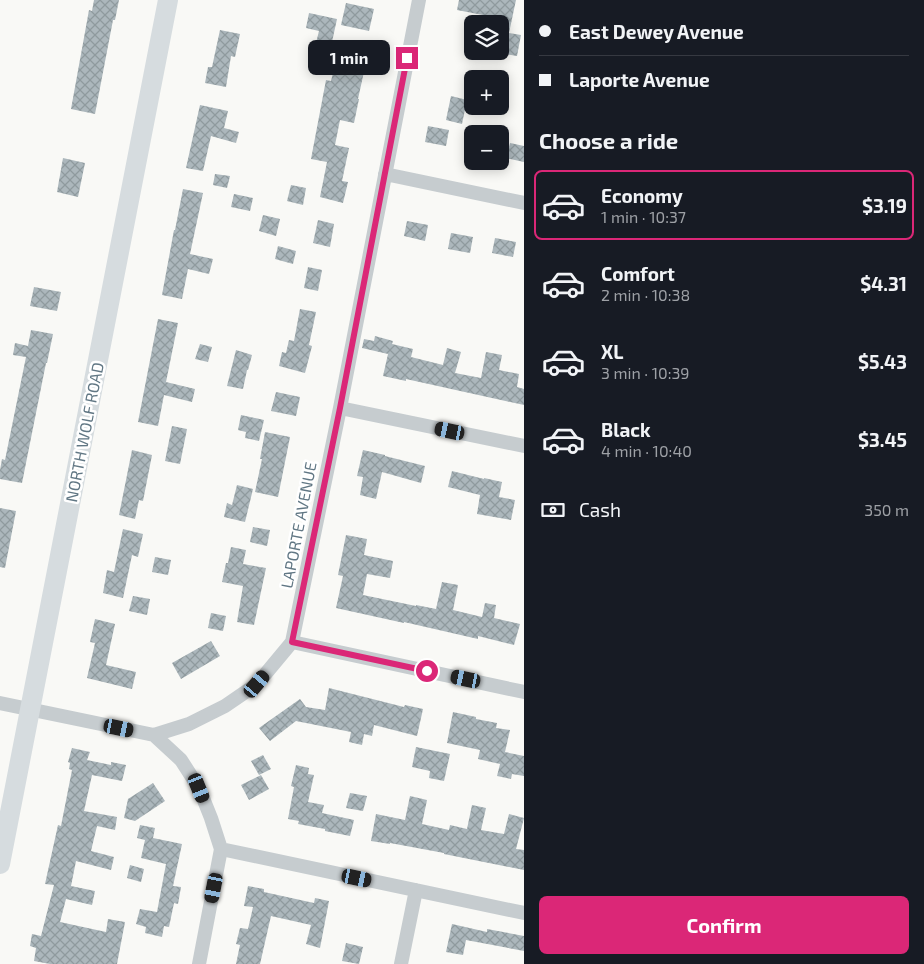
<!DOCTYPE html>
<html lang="en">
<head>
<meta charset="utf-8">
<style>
  body { margin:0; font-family:"Exo 2",sans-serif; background:#20242c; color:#f1f3f6; height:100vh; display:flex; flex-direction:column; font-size:19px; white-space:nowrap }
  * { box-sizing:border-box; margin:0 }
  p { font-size:16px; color:#9ea1a6 }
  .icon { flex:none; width:28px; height:28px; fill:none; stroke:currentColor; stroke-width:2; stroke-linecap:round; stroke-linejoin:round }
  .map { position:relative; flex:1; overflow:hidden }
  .panel { display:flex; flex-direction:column; background:#171b24; width:400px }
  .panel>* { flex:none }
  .banner { display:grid; align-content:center; height:110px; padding:0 15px; background:#171b24 }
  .fabs { position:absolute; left:464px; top:15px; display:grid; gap:10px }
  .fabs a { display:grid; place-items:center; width:45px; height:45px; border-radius:8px; background:#171b24; box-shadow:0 2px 12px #0003; font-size:25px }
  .end { position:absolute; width:22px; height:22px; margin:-11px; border:6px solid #db2777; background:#fff; box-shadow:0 0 0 2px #fff }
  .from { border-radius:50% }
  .bubble { position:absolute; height:35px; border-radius:8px; background:#171b24; box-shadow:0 2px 12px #0003; font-size:16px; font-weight:700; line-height:35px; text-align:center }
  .car { position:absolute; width:15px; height:30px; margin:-15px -8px; border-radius:6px; box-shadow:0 0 4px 1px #0007; background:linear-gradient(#222 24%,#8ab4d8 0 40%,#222 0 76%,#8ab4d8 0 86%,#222 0) }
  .banner b { display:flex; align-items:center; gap:18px; height:48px; font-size:19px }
  .banner b+b { border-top:1px solid #363941 }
  .banner i { width:12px; height:12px; background:#f1f3f6 }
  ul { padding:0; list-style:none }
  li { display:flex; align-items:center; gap:15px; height:70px; margin:0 10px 8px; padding:0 5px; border:2px solid transparent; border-radius:8px }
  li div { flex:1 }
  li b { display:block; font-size:19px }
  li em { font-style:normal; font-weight:700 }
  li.current { border-color:#db2777 }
  li>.icon { width:45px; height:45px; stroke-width:1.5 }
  h2 { padding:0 15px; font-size:22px; line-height:60px }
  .pay { display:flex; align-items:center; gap:12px; height:55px; padding:0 15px; font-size:19px }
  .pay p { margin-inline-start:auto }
  .button { display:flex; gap:10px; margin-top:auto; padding:10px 15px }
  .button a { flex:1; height:58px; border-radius:8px; background:#db2777; color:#fff; font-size:20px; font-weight:700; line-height:58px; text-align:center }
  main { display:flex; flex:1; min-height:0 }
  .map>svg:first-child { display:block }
  .building { fill:url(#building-cross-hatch) }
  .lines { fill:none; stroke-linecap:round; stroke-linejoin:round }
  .street { stroke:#c6cccf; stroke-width:14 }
  .secondary { stroke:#d6dcdf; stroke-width:20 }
  .route { stroke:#db2777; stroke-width:6 }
  .labels { text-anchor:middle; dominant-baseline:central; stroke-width:5; stroke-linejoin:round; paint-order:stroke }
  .street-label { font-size:16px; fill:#617784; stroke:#fff }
</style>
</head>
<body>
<main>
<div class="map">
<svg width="524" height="964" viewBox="0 0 524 964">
  <defs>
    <pattern id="building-cross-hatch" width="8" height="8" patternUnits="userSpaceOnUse" patternTransform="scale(1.25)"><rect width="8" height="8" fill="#acb7bc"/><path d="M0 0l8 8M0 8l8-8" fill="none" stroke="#8f9a9e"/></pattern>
  </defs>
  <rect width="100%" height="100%" fill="#f9f9f6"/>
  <!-- building -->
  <path class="building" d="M94,0H119L115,20H113L95,114L71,109L89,10L92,11Z
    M459,0H516L509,33L521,35L517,56L500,53V24H486L488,16L457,10Z
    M346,3L374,9L369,31L341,25Z
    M309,13L337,19L330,51L315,47L319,31L306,28Z
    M220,30L240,34L235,57L231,56L226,87L205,83L208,67H212Z
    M351,54L367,58L358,99H359L354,123L340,120L335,145L349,148L342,181L348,182L343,203L320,197L327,162L311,159L326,80L331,81L335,65L348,68Z
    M451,96L467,100L462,124L446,120Z
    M200,105L228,111L224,128L239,132L236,143L211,136L203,171L186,168Z
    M428,126L449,130L446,146L425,142Z
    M510,143L524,146V162L506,158Z
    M63,158L85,163L78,197L57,192Z
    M215,174L230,176L227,188L213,185Z
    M291,185L306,188L303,205L287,201Z
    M183,189L203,193L190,254L213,259L209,274L188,269L182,299L162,295L174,230H175Z
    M234,194L253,198L250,211L231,207Z
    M263,215L280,219L276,236L259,231Z
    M318,220L334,224L330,247L313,243Z
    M407,221L428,225L425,241L404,236Z
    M451,233L473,237L470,253L448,249Z
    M495,238L516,242L513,257L492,253Z
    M278,246L296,251L293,264L275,259Z
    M308,267L322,270L318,291L304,288Z
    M34,287L61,292L57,311L30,306Z
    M300,309L316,312L309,345L312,346L305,373L279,366L282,352L286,353L289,340L294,341Z
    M158,319L178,323L166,382L195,389L192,402L164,395L158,426L138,422Z
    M31,330L53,334L47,363H46L22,483L0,479V470L2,459L5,460L26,357L13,355L15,343L28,346Z
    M375,336L393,341L392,344L413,349L411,357L443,365L447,348L461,352L455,373L481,378L486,352L502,355L499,370L519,374L517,387L524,389V405L406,379V381L383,376L388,354L362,348L364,339L374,341Z
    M200,344L212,347L208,362L195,359Z
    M236,350L252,355L248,370H247L243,389L227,386Z
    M276,392L300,397L296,416L271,411Z
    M241,415L264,420L259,441L245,438L246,432L238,430Z
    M172,426L187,429L180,464L165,461Z
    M265,432L290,437L278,497L255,492L262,459H260Z
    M132,450L152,455L143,501L139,500L135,519L119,515Z
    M363,450L385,455V456L425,466L421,483L382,472L376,499L360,495L363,477L357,476Z
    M452,471L484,479V478L502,482L499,497L515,500L511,520L477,514L480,495L448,487Z
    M237,485L253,489L245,522L224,517L227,503L232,505Z
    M0,508L16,511L5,568L0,567Z
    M253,527L270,530L267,546L250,542Z
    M123,529L143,534L138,557L132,555L123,598L103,593L107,570L114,572Z
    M346,535L367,539L364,555L393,561L390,578L367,574L363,595L416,606V605L436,609L442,582L458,585L453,610L482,617L485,603L496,605L494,618L520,624L514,645L478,636V639L404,622V623L336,608L343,576L338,575Z
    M231,547L246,550L243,564L266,568L254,625L237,622L243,586L222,582L226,563H228Z
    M155,557L171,560L168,575L152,572Z
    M133,596L150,599L147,615L129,611Z
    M211,613L226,616L223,631L208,628Z
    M95,619L115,624L106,665L136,672L132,689L87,678L95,643L90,642Z
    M211,641L220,656L181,679L172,663Z
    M329,688L404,707L405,705L423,709L417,736L374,725L372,736L364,734L362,745L349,742L351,732L296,721L270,741L259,728L300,699L306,707L325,710Z
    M453,712L476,717V719L497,723L496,728L510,730L505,752L524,756V776L512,774L511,779L497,776L500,764L478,759L480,750L447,743Z
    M416,747L450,754L444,781L429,778L430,771L412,767Z
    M72,748L90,752L87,760L111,765V762L126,765L122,781L92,775L84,811L117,817L115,830L97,826L91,851L114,857L111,870L76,861L71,886L95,891L92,905L66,899L60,922L106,932L108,919L125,922L117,964H50L34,961L36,948L30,946L32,934L41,936L54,885L45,884L58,825L61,826L72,770L69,769L70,763L68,762Z
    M263,755L271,769L259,775L251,761Z
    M296,765L309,768L308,774L314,775L308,802L324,805L322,813L354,820L350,836L325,831V829L298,824L299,821L288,819L294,787L291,786Z
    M261,775L269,789L249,800L241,785Z
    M153,783L165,801L135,821L124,818L128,799Z
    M350,793L367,796L363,811L346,808Z
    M410,796L427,800L422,824L449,830L450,825L467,829L472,805L486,808L481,830L504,834L509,814L524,818L516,849L524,850V870L444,854V853L390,843V844L371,841L376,814L405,820Z
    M140,825L155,828L153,838L182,844L173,886L181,887L178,904L174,903L169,927L164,926L162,937L145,933L146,927L136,924L140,909L157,912L166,864L141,858L145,840L137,838Z
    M130,865L144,869L141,882L127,878Z
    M248,886L264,889V892L314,903L315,898L329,901L320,948L306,944L311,925L271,916L260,964H236L240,945L236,944L240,928L248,929L253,907L244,906Z
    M452,924L487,932V929L524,936V951L466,940L463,955L446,952Z
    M346,943L363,947L359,964L342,961Z"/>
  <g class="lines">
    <!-- street -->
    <path class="street" d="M385,174L524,203
      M340,408L524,446
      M292,642L524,692
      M0,703L154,735L189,724L225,706L257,684L292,642L340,408L419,0
      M154,735L181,760L199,788L211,818L221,849L199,964
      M221,849L524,913
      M401,964L416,890"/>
    <!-- secondary -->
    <path class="secondary" d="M0,864L168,0"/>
  </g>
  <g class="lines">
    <!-- route -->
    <path class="route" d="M407,58L340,408L292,642L427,671"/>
  </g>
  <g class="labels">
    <!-- street labels -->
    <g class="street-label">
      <text transform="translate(84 432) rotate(-79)">NORTH WOLF ROAD</text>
      <text transform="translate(298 525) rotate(-79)">LAPORTE AVENUE</text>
    </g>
  </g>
</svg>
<div class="fabs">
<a><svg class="icon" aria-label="layers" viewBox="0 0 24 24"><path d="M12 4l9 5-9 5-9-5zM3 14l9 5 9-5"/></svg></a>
<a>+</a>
<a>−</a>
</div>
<i class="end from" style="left:427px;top:671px"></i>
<i class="end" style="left:407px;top:58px"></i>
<div class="bubble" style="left:308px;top:40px;width:82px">1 min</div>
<i class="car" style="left:450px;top:431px;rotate:282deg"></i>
<i class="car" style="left:466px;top:679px;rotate:282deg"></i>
<i class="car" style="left:257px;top:684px;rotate:40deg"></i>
<i class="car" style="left:119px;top:728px;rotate:102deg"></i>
<i class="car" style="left:199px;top:788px;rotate:158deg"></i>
<i class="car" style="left:357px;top:878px;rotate:102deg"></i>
<i class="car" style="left:214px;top:888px;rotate:191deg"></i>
</div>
<section class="panel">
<div class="banner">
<b><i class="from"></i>East Dewey Avenue</b>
<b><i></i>Laporte Avenue</b>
</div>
<h2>Choose a ride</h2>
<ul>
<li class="current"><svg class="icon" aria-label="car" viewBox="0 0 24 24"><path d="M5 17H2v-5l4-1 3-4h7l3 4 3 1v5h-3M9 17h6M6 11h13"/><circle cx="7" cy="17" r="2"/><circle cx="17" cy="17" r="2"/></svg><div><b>Economy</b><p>1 min · 10:37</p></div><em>$3.19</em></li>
<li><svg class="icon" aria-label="car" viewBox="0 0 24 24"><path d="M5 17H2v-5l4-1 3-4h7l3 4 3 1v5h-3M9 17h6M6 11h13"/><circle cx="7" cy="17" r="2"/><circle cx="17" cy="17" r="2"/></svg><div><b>Comfort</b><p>2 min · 10:38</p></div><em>$4.31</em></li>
<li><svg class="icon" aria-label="car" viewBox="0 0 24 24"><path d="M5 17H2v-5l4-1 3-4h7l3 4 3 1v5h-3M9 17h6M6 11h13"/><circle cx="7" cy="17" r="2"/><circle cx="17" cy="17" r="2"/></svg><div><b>XL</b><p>3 min · 10:39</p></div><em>$5.43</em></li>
<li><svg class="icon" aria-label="car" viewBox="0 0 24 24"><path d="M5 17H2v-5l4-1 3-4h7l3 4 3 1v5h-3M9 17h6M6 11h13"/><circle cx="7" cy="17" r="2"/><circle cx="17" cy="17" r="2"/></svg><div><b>Black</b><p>4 min · 10:40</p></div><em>$3.45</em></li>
</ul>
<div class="pay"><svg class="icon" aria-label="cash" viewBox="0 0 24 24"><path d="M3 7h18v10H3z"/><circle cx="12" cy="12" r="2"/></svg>Cash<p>350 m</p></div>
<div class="button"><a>Confirm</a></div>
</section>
</main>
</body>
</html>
